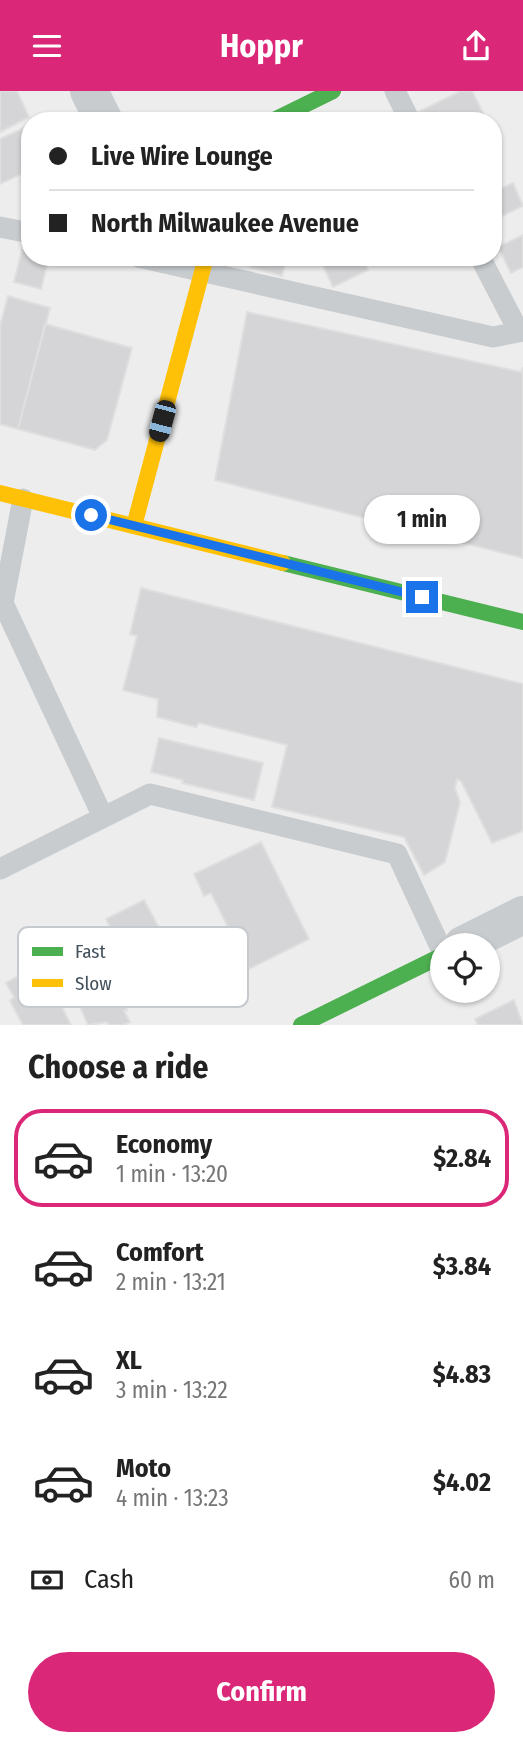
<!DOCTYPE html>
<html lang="en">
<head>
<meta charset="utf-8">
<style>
  body { margin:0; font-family:"Fira Sans Condensed",sans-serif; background:#f6f6f6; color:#222; height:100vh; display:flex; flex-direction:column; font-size:26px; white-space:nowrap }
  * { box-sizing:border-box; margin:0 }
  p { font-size:23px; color:#767676 }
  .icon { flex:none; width:38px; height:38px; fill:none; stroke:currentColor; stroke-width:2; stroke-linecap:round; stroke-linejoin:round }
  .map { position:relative; height:934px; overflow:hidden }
  .panel { display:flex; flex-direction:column; background:#fff; flex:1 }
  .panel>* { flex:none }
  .top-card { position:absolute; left:21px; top:21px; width:481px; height:154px; border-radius:28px; box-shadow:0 2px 5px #0004; display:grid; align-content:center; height:154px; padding:0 28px; background:#fff }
  .buttons { position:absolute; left:430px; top:842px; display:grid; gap:14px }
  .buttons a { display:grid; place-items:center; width:70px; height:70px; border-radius:50%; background:#fff; box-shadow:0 2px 5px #0004; font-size:35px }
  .end { position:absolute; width:32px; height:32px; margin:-16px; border:9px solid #1a73e8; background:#fff; box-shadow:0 0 0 4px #fff }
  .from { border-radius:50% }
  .bubble { position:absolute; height:49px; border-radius:24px; background:#fff; box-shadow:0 2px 5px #0004; font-size:23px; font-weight:700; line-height:49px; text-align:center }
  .car { position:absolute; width:21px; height:42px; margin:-21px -10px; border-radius:9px; box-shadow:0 0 5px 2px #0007; background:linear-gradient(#222 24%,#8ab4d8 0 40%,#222 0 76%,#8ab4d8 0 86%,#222 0) }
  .top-card b { display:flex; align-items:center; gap:24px; height:66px; font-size:26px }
  .top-card b+b { border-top:2px solid #e0e0e0 }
  .top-card i { width:18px; height:18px; background:#222 }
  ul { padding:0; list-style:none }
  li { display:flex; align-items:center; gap:21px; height:98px; margin:0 14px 10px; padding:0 14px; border:4px solid transparent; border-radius:28px }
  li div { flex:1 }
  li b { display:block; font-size:26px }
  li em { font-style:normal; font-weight:700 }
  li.on { border-color:#db2777 }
  li>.icon { width:63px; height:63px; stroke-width:1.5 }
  h2 { padding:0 28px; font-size:32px; line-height:84px }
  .pay { display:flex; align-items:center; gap:18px; height:77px; padding:0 28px; font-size:26px }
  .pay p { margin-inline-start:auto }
  .primary-button { display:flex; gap:14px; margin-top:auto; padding:14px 28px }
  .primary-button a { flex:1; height:80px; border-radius:42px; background:#db2777; color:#fff; font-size:28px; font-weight:700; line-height:80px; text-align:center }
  header { display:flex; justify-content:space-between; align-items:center; height:91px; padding:0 28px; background:#db2777; color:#fff; font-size:32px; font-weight:700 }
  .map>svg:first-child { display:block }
  .building { fill:#d5d5d7; stroke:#dfdfe0; stroke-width:2 }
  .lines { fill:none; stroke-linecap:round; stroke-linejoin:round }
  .lane { stroke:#c8cccf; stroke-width:21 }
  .street { stroke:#c8cccf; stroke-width:38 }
  .fast { stroke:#4caf50; stroke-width:16 }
  .slow { stroke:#ffc107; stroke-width:16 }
  .route { stroke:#1a73e8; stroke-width:9 }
  .key { fill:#fff; stroke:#c6cace; stroke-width:2 }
  .key-label { font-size:19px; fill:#42505c }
</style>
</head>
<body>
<header><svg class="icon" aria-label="menu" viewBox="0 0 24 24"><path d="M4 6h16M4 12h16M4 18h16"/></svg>Hoppr<svg class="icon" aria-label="share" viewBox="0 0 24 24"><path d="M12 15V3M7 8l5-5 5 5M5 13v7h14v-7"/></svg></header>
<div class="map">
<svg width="523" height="934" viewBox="0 0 523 934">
  <rect width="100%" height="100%" fill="#eeeded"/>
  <!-- building -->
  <path class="building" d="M0,0H17L29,26L0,41Z
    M461,0H472L487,30H423L418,21Z
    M30,34V79L0,93V48Z
    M513,92L523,115L494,129V101Z
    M523,144V176L511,182L498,156Z
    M22,159L30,161V166H49L41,198L14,191Z
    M252,166H287L282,185L250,176Z
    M319,166H362L368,179L333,196Z
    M8,205L50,217L18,338L0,333V235Z
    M247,221L521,281L523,276V467L215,389Z
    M45,233L132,257L107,349L95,359L18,338Z
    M141,497L523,593V740L492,752L461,690L457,688L455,697L460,711L445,771L424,784L404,746L272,716L287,654L199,632L196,636L157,626L158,608L123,599L137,545L130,543Z
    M159,647L263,672L254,709L182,692L183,689L151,681Z
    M261,751L309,848L249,878L211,802L204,805L194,783Z
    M144,809L190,894L147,916L108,840L111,838L106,828Z
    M94,847L127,919L124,920L130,931L123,934H109L107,931L88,934L57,863Z
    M40,873L71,934H23L10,910L14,906L6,892Z
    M514,909L523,934H478L475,928Z"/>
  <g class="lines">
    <!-- lane -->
    <path class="lane" d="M395,0L410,30
      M0,136L30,142
      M138,166L493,246L523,240
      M480,166L519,241
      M23,408L3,512L103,726
      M0,778L150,703L397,763L443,862"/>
    <!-- street -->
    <path class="street" d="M89,0L104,30
      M463,854L523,824"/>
    <!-- fast -->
    <path class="fast" d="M272,30L333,0
      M283,472L523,531
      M301,934L443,864"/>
    <!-- slow -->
    <path class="slow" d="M0,402L283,472
      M134,435L206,166"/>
  </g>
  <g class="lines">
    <!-- route -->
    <path class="route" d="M91,424L422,506"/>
  </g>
  <!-- legend -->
  <rect x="18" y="836" width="230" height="80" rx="10" class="key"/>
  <rect x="32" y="856" width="31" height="9" fill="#4caf50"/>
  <rect x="32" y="888" width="31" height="8" fill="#ffc107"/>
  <g class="key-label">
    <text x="75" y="867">Fast</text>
    <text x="75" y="899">Slow</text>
  </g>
</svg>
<div class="buttons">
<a><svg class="icon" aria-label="locate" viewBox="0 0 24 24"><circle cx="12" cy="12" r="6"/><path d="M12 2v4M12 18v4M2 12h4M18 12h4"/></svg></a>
</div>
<i class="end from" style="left:91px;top:424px"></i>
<i class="end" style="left:422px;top:506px"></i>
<div class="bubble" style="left:364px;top:404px;width:116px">1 min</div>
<i class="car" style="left:162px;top:330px;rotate:195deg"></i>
<div class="top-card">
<b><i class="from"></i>Live Wire Lounge</b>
<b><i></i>North Milwaukee Avenue</b>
</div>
</div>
<section class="panel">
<h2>Choose a ride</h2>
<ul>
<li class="on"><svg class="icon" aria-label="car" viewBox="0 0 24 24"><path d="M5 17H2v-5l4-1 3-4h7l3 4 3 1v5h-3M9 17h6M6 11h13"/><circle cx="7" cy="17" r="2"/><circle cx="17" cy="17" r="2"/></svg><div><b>Economy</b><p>1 min · 13:20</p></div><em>$2.84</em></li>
<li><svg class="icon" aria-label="car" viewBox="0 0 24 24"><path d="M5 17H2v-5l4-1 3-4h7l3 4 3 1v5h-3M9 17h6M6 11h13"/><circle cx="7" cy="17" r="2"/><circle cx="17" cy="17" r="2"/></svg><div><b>Comfort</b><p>2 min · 13:21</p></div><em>$3.84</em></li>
<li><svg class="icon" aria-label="car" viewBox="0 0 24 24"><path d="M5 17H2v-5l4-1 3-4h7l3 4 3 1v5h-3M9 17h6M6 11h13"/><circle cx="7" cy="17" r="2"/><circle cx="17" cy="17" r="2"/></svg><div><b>XL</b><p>3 min · 13:22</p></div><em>$4.83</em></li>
<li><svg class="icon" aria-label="car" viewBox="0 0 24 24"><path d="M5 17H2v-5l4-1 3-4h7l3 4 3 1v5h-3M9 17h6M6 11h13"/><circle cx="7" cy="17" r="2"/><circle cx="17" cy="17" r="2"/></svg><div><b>Moto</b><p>4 min · 13:23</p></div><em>$4.02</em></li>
</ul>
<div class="pay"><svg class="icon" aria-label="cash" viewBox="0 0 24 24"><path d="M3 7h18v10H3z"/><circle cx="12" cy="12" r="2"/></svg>Cash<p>60 m</p></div>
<div class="primary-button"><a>Confirm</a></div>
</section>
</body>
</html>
